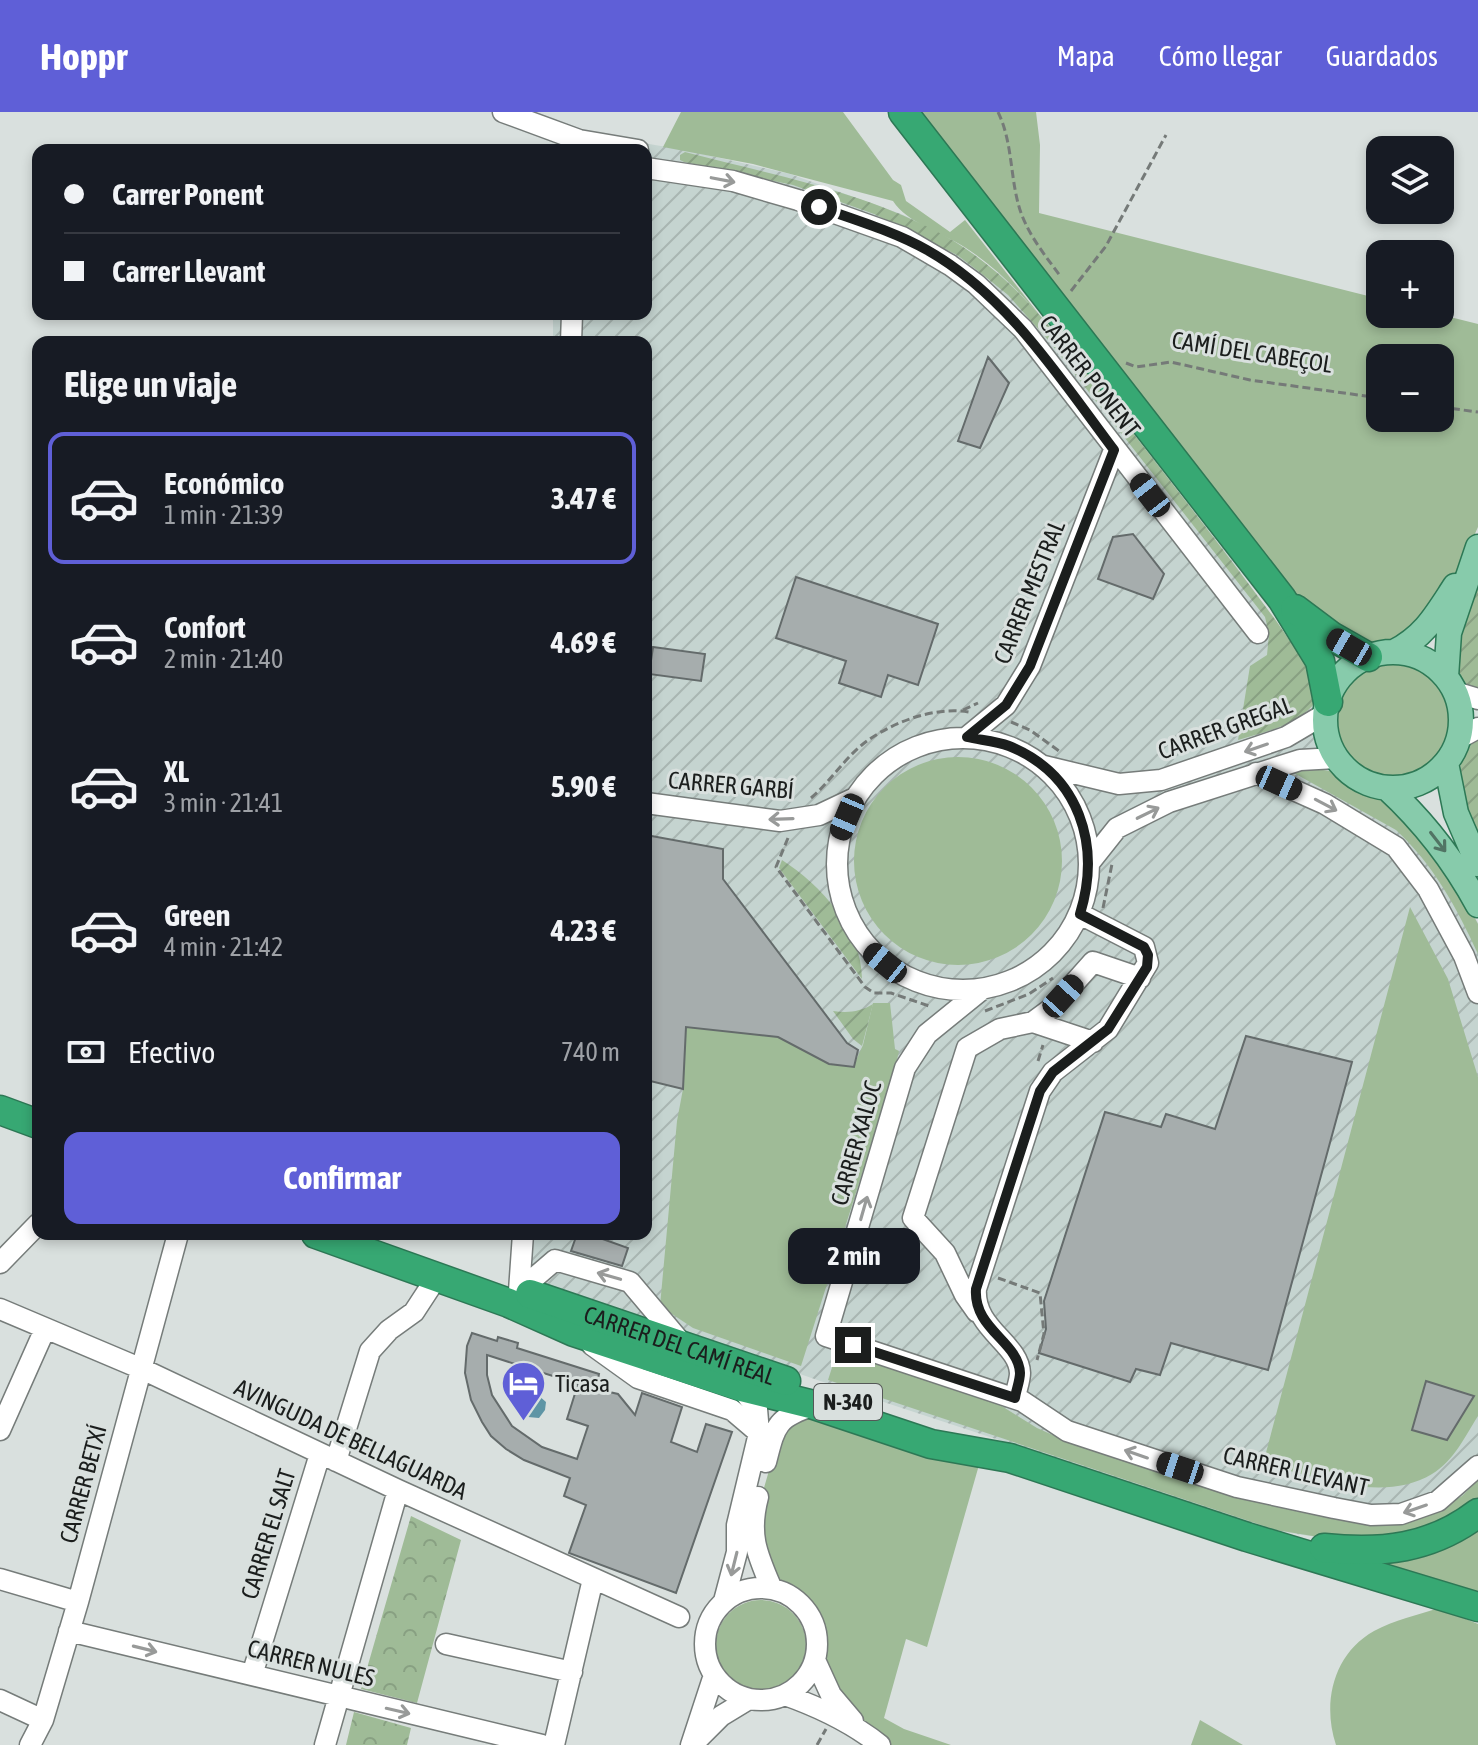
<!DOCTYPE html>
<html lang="es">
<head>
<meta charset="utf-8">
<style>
  body { margin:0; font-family:"Asap Condensed",sans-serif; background:#242831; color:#f1f3f6; height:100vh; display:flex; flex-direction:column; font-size:30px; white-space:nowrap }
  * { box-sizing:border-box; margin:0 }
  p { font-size:26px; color:#9ea1a6 }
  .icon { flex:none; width:44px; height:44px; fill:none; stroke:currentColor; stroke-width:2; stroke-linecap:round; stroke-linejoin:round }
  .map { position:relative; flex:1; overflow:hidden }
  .sheet { position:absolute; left:32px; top:224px; width:620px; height:904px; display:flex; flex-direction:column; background:#171b24; border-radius:16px; box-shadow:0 4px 12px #0003 }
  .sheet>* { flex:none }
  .top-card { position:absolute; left:32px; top:32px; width:620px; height:176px; border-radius:16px; box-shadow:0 4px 12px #0003; display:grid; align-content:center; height:176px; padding:0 32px; background:#171b24 }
  .controls { position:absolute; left:1366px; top:24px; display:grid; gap:16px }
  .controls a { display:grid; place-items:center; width:88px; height:88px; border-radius:16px; background:#171b24; box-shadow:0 4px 12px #0003; font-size:40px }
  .end { position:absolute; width:36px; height:36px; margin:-18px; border:10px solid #1b1e1d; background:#fff; box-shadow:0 0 0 4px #fff }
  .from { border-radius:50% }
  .bubble { position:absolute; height:56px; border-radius:16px; background:#171b24; box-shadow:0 4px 12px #0003; font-size:26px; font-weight:700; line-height:56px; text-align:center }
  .car { position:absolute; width:24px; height:48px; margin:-24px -12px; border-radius:10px; box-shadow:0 0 6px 2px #0007; background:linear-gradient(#222 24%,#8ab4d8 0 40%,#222 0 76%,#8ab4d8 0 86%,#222 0) }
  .top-card b { display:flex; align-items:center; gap:28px; height:76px; font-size:30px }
  .top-card b+b { border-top:2px solid #363941 }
  .top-card i { width:20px; height:20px; background:#f1f3f6 }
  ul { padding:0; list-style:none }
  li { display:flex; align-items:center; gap:24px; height:132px; margin:0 16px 12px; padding:0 16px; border:4px solid transparent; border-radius:16px }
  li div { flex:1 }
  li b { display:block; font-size:30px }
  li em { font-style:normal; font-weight:700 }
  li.selected { border-color:#5f5fd7 }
  li>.icon { width:72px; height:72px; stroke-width:1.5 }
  h2 { padding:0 32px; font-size:36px; line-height:96px }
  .pay { display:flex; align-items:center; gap:20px; height:88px; padding:0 32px; font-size:30px }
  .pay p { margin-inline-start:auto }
  .button { display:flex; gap:16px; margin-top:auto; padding:16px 32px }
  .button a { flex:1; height:92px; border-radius:16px; background:#5f5fd7; color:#fff; font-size:32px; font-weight:700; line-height:92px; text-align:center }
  header { display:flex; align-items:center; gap:48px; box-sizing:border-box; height:112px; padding:0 40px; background:#5f5fd7; color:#fff }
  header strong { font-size:38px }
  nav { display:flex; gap:44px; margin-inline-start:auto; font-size:28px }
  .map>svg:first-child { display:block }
  .industrial { fill:url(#industrial-furrows) }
  .grass { fill:#9fbb97; fill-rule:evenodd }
  .park { fill:url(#park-crowns) }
  .garden { fill:url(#garden-furrows) }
  .water { fill:#5e95a5 }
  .building { fill:#a6adad; stroke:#646b6b; stroke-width:2; fill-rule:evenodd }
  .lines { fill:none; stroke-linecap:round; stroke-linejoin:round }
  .minor-casing { stroke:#767c7a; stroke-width:23 }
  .major-casing { stroke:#2d7855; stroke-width:27 }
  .highway-casing { stroke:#2d7855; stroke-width:31 }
  .path { stroke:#757a78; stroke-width:3; stroke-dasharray:8 4; stroke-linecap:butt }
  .minor { stroke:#fff; stroke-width:20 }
  .major { stroke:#87cbab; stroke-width:24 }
  .highway { stroke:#37a873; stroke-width:28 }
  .oneway { stroke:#989a99 }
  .oneway2 { stroke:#517464 }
  .route { stroke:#1b1e1d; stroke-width:10 }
  .labels { text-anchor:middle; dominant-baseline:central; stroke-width:6; stroke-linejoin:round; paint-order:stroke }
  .shield { fill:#d9e0de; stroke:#545857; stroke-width:2 }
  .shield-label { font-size:22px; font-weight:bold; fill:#1b1e1d }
  .street-label { font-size:24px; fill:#1b1e1d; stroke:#d9e0de }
  .poi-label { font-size:24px; fill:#1b1e1d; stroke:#d9e0de; text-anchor:start }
</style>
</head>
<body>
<header>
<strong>Hoppr</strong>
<nav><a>Mapa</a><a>Cómo llegar</a><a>Guardados</a></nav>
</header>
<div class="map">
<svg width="1478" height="1633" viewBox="0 0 1478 1633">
  <defs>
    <pattern id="industrial-furrows" width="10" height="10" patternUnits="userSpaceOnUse" patternTransform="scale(2)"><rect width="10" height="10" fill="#c5d4d0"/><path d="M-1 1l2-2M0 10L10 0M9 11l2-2" fill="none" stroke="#a9b6b2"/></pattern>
    <pattern id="park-crowns" width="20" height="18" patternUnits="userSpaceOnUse" patternTransform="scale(2)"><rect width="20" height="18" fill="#9fbb97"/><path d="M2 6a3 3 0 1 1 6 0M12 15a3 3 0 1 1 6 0" fill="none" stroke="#88a082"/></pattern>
    <pattern id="garden-furrows" width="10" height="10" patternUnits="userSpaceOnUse" patternTransform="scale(2)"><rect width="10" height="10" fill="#9fbb97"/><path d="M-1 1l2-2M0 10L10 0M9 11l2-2" fill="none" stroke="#88a082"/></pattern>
  </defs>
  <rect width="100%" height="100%" fill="#d9e0de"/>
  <!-- industrial -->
  <path class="industrial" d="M565,18L685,38L790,62L901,102L937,118L968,138L1003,165L1025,186L1071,241L1230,446L1307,553L1318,558L1316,614L1321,639L1328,650L1337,662L1355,676L1387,690L1453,764L1478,811V1390L1344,1429L1276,1419L829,1272L513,1164L515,1122H646V230H553V202H646V38H564Z"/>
  <!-- grass -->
  <path class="grass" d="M681,0H843L893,68L901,73L906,89L950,120L965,108L1045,210C1021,181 997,156 966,136C943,121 907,111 893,89L753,52L663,35Z
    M918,0H1036L1040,33L1039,101L1380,187V202H1438L1478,212V415L1454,468L1422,515L1391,530H1370L1306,495ZM1380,246H1440V306H1380Z
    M1333 607a58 58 0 1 1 116 0a58 58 0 1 1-116 0Z
    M854 749a104 104 0 1 1 208 0a104 104 0 1 1-208 0Z
    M1309,656L1330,659L1355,676L1387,690L1453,765L1478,812V842C1457,796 1433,752 1396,718L1294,661Z
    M1410,795L1448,867L1478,965V1304C1465,1324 1454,1349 1432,1362C1382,1392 1315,1364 1263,1352Z
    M873,891H890L895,937L899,939L894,961L801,1254L693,1216L660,1194L677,1009L683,977L686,915L778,925L830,952L853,955L863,933Z
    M838,1237L1000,1293L1037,1316L1064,1328L1208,1376L1295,1399L1364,1413L1385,1412L1441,1396L1462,1384L1478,1368V1390L1414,1425L1343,1429L1276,1418L828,1268Z
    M801,1302L979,1353L927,1535L906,1527L884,1606L904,1617L951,1633H891L847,1595L822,1544L823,1520L815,1499L800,1483L769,1459L757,1400L779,1324Z
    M1478,1410V1486L1343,1446Z
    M716 1533a45 45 0 1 1 90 0a45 45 0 1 1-90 0Z
    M1439,1496L1478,1512V1633H1336C1322,1591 1333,1542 1374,1519C1394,1508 1418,1503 1439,1496Z
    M1200,1608L1243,1633H1191Z"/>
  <!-- park -->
  <path class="park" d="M411,1404L461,1428L417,1591L361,1577Z
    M354,1600L411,1616L407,1633H346Z"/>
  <!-- garden -->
  <path class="garden" d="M685,40C769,62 857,78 934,118C1019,161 1072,243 1129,316C1179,380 1229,445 1277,510L1307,554L1318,587C1300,613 1267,619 1238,628L1250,554L1267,543L1269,522L1265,505L1049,229L1008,183L982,162L957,143L874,102L793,73L684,50L680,48V43Z
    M1478,453V580C1462,574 1458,567 1453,551Z
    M1478,625V724C1462,692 1446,652 1478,625Z
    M782,748C821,773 862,818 862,867L779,756Z
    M873,892L862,934L853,927L833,899C848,901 860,900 873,892Z"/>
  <!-- water -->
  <path class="water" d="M508,1257H516L523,1270L546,1290L545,1298L539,1306L528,1305L511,1286L503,1262Z"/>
  <!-- building -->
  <path class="building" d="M988,245L1009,271L980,336L958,329Z
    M1133,422L1164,462L1153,487L1098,467L1113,425Z
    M796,465L938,512L918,573L888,563L881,585L839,571L846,549L776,526Z
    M653,535L705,542L701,569L649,562Z
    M646,723L723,737V767L847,931L858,938L854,955L829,952L778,925L686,915L683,977L646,968Z
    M1246,924L1352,950L1268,1258L1171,1231L1160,1263L1136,1257L1130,1270L1039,1241L1046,1217L1044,1189L1105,1000L1161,1015L1166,1002L1215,1017Z
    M577,1122H601L600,1126L628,1136L622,1154L571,1139Z
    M472,1221L497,1229L498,1225L518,1231L517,1236L599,1262L596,1277L618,1282L635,1303L642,1281L682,1295L671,1330L697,1340L706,1312L732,1320L676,1481L569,1441L586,1393L564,1384L570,1366L524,1348L506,1337L491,1324L482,1310L471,1288L465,1261L467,1234ZM487,1243L578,1272L567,1307L588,1314L577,1347L542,1335L512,1314L492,1283L487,1263Z
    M1426,1269L1474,1284L1447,1328L1412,1318Z"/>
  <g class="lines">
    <defs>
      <path id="minor" d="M503,0L579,28L638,38
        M646,56L733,69L798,88L902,125L950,153L976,172L1023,217L1258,521
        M571,230L572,202
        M1455,580L1478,587
        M967,625L1006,593L1030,554L1114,338
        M837 752a126 126 0 1 1 252 0a126 126 0 1 1-252 0Z
        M1458,627L1478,616
        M1044,654L1119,672L1161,668L1286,625L1325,602
        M1256,661L1325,692L1396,735L1428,777L1464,844L1478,881
        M646,691L780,709L819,703L855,686
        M1090,750L1117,716L1169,690L1300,648L1336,646
        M980,879L927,922L905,956L826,1224L1022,1289L1067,1319L1237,1375L1334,1396L1371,1403L1401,1402L1438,1389L1478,1354
        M1033,910L1052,896L1093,850L1140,866
        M0,1151L38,1112
        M519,1179L555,1148L630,1170L684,1234
        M519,1179L523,1122
        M0,1197L142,1257L398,1378L679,1505
        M977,1200L965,1183L945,1141L913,1106L967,936L1000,917L1033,910L1093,930
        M592,1233L638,1266L732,1298L759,1321
        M1015,1286C1016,1278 1020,1269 1020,1261C1019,1231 973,1217 976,1177L1040,979L1053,960L1108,917L1148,851L1144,835L1080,802
        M0,1318L45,1217
        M336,1349L370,1239L389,1218L414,1200L431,1174
        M766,1350C775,1315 776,1305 813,1294
        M758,1385C748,1423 757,1442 772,1477
        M0,1467L78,1490
        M705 1532a56 56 0 1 1 112 0a56 56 0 1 1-112 0Z
        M724,1489L737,1440V1413L759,1321L757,1297L741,1275
        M69,1519L542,1633
        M446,1532L572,1560
        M815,1548L831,1583L853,1609
        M252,1563L320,1342
        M785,1583C819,1595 851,1610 880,1633
        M0,1588L43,1608
        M695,1630L721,1604L749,1587
        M30,1633L43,1608L78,1490L178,1122
        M325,1633L398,1378
        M554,1633L593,1467
        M691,1633L714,1563"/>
      <path id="major" d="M1394,540C1425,524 1436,503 1455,474
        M1325 608a68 68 0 1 1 136 0a68 68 0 1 1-136 0Z
        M1446,565L1449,521L1478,435
        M1446,651L1456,701L1478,752
        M1387,676C1425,711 1453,747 1478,793"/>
      <g id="highway">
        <path d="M903,0L1282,487L1320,549L1328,590"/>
        <path d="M1295,497L1331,524L1368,545"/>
        <path d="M0,998L38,1012"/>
        <path d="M316,1122L509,1191L574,1220L741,1275L814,1293L931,1332L1010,1346L1247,1425L1478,1495"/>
        <path id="s1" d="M530,1182L786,1269"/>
        <path d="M1324,1436C1381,1442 1431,1437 1478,1401"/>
      </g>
    </defs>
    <!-- minor casing -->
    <use href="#minor" class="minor-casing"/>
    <!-- major casing -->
    <use href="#major" class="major-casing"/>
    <!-- highway casing -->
    <use href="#highway" class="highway-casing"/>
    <!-- path -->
    <path class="path" d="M998,0C1012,29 1010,60 1018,91C1025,119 1044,142 1061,165
      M1071,179L1106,134L1166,23
      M1126,251L1136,255L1171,250L1250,268L1380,286
      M1440,295L1478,300
      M963,598L978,591
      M1011,610L1030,618L1059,639
      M811,686C830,670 843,648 863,632C890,611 934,594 969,600
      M788,726L776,755L865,875L874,881H891L932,895
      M1103,796L1112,752
      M985,899L1029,882L1053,866
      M1038,949L1043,933
      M998,1166L1040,1181L1044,1222L1037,1248
      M817,1633L826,1617"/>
    <!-- minor -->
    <use href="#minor" class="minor"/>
    <!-- major -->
    <use href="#major" class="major"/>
    <!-- highway -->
    <use href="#highway" class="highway"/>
  </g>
  <!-- one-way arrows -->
  <defs><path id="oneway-shaft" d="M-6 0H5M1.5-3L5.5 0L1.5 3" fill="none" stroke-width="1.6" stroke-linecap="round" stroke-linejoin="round" transform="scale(2)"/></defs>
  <g class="oneway">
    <use href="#oneway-shaft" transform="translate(723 68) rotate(11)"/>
    <use href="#oneway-shaft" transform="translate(1256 636) rotate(161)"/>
    <use href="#oneway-shaft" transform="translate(1326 693) rotate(28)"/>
    <use href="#oneway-shaft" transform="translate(1148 701) rotate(-26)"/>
    <use href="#oneway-shaft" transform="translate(781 707) rotate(178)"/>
    <use href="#oneway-shaft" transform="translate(864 1096) rotate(-74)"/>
    <use href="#oneway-shaft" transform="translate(609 1164) rotate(-164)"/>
    <use href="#oneway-shaft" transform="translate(1136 1342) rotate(-161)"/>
    <use href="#oneway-shaft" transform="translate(1415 1397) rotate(161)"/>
    <use href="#oneway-shaft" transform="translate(734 1452) rotate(104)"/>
    <use href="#oneway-shaft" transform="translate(145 1537) rotate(14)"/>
    <use href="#oneway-shaft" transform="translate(398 1599) rotate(13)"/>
  </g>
  <use class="oneway2" href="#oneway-shaft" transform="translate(1438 730) rotate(52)"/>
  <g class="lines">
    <!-- route -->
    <path class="route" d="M819,95C855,108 893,119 927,138C1008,184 1059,265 1114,338L1030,554L1006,593L967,625C980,628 996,629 1009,634C1080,663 1101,733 1080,802L1144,835L1148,843L1147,855L1108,917L1053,960L1040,979L976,1177C973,1217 1019,1230 1020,1261C1020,1269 1016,1278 1015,1286L853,1233"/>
  </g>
  <!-- icons -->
  <defs>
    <symbol id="hotel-pin" viewBox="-11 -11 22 30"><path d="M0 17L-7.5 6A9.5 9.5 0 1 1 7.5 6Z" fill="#5f5fd7" stroke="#d9e0de"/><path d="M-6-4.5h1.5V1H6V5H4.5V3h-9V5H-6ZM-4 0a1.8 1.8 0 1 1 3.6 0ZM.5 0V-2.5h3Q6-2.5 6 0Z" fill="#fff"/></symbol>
  </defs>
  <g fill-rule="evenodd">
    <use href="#hotel-pin" x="498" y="1246" width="51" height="69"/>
  </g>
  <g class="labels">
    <!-- shield labels -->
    <rect class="shield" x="814" y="1272" width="68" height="36" rx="6"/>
    <g class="shield-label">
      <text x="848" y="1290">N-340</text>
    </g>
    <!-- street labels -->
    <g class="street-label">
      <text transform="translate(1252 240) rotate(9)">CAMÍ DEL CABEÇOL</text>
      <text transform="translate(1090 264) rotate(52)">CARRER PONENT</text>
      <text transform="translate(1029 480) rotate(-68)">CARRER MESTRAL</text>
      <text transform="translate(1225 616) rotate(-20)">CARRER GREGAL</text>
      <text transform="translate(731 673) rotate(5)">CARRER GARBÍ</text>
      <text transform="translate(856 1031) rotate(-74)">CARRER XALOC</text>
      <text stroke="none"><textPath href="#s1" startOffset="158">CARRER DEL CAMÍ REAL</textPath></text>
      <text transform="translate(351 1327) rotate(25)">AVINGUDA DE BELLAGUARDA</text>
      <text transform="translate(1296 1359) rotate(13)">CARRER LLEVANT</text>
      <text transform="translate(83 1372) rotate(-75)">CARRER BETXÍ</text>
      <text transform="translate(268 1422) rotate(-73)">CARRER EL SALT</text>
      <text transform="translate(311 1551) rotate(14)">CARRER NULES</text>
    </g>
    <!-- poi labels -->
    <g class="poi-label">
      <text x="555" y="1271">Ticasa</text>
    </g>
  </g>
</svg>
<div class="controls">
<a><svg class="icon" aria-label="layers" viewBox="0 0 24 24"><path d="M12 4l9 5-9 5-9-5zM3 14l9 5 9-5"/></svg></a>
<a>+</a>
<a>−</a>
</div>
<i class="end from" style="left:819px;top:95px"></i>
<i class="end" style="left:853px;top:1233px"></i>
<div class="bubble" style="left:788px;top:1116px;width:132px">2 min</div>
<i class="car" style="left:1150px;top:383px;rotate:322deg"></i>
<i class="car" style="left:1349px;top:535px;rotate:300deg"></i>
<i class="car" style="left:1279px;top:671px;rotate:114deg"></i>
<i class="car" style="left:847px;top:705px;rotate:203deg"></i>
<i class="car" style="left:885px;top:851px;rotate:309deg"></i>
<i class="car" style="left:1063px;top:884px;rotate:42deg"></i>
<i class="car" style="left:1180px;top:1356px;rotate:288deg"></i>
<div class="top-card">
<b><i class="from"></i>Carrer Ponent</b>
<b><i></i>Carrer Llevant</b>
</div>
<section class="sheet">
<h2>Elige un viaje</h2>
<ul>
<li class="selected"><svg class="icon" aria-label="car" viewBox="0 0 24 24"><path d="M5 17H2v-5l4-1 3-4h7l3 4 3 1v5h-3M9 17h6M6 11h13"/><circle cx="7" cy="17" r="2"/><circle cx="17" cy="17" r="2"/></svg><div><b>Económico</b><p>1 min · 21:39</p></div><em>3.47 €</em></li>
<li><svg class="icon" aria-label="car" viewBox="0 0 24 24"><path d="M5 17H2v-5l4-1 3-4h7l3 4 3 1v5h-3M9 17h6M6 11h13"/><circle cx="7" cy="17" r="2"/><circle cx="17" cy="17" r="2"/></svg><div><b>Confort</b><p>2 min · 21:40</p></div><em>4.69 €</em></li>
<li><svg class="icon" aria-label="car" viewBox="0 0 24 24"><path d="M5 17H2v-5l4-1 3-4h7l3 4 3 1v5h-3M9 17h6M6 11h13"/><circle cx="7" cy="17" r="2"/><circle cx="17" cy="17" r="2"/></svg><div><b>XL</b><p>3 min · 21:41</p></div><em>5.90 €</em></li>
<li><svg class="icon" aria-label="car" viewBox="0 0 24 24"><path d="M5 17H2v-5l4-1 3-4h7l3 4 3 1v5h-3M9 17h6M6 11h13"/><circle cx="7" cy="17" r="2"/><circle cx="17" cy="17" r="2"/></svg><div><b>Green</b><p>4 min · 21:42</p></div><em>4.23 €</em></li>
</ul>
<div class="pay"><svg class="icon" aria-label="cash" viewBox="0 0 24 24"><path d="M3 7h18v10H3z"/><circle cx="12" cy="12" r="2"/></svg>Efectivo<p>740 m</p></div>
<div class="button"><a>Confirmar</a></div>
</section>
</div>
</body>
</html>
